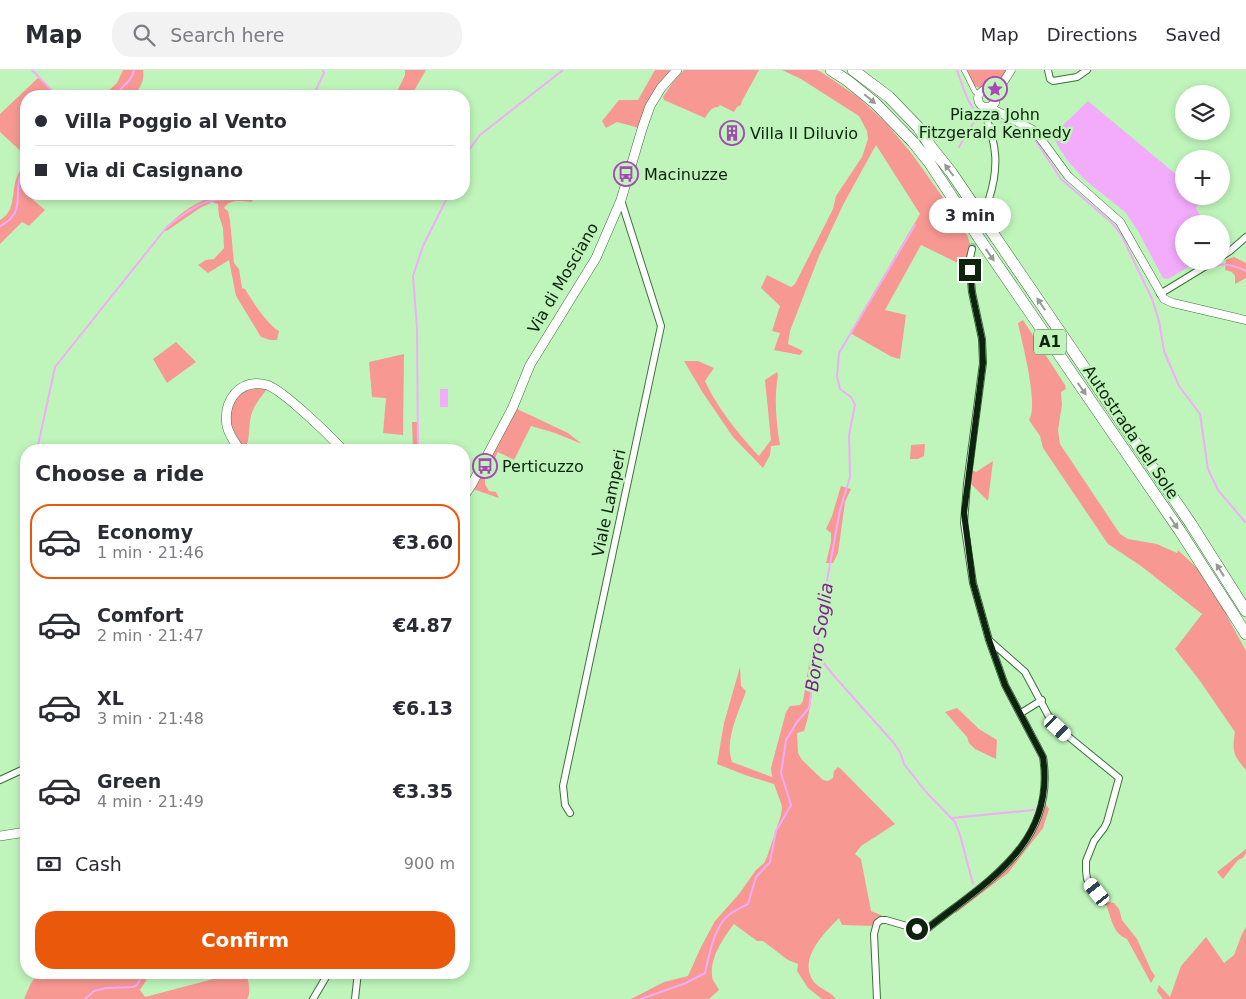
<!DOCTYPE html>
<html lang="en">
<head>
<meta charset="utf-8">
<style>
  body { margin:0; font-family:"DejaVu Sans",sans-serif; background:#f2f2f3; color:#2b2b33; height:100vh; display:flex; flex-direction:column; font-size:19px; white-space:nowrap }
  * { box-sizing:border-box; margin:0 }
  p { font-size:16px; color:#7c7c81 }
  .icon { flex:none; width:28px; height:28px; fill:none; stroke:currentColor; stroke-width:2; stroke-linecap:round; stroke-linejoin:round }
  .map { position:relative; flex:1; overflow:hidden }
  .sheet { position:absolute; left:20px; top:374px; width:450px; height:535px; display:flex; flex-direction:column; background:#fff; border-radius:20px; box-shadow:0 2px 8px #0003 }
  .sheet>* { flex:none }
  .top-card { position:absolute; left:20px; top:20px; width:450px; height:110px; border-radius:20px; box-shadow:0 2px 8px #0003; display:grid; align-content:center; height:110px; padding:0 15px; background:#fff }
  .fabs { position:absolute; left:1175px; top:15px; display:grid; gap:10px }
  .fabs a { display:grid; place-items:center; width:55px; height:55px; border-radius:50%; background:#fff; box-shadow:0 2px 8px #0003; font-size:25px }
  .end { position:absolute; width:22px; height:22px; margin:-11px; border:6px solid #0e230d; background:#fff; box-shadow:0 0 0 2px #fff }
  .from { border-radius:50% }
  .bubble { position:absolute; height:35px; border-radius:18px; background:#fff; box-shadow:0 2px 8px #0003; font-size:16px; font-weight:600; line-height:35px; text-align:center }
  .car { position:absolute; width:15px; height:30px; margin:-15px -8px; border-radius:6px; box-shadow:0 0 4px 1px #0007; background:linear-gradient(#fff 24%,#345 0 40%,#fff 0 76%,#345 0 86%,#fff 0) }
  .top-card b { display:flex; align-items:center; gap:18px; height:48px; font-size:19px }
  .top-card b+b { border-top:1px solid #e1e1e2 }
  .top-card i { width:12px; height:12px; background:#2b2b33 }
  ul { padding:0; list-style:none }
  li { display:flex; align-items:center; gap:15px; height:75px; margin:0 10px 8px; padding:0 5px; border:2px solid transparent; border-radius:20px }
  li div { flex:1 }
  li b { display:block; font-size:19px }
  li em { font-style:normal; font-weight:600 }
  li.current { border-color:#ea580c }
  li>.icon { width:45px; height:45px; stroke-width:1.5 }
  h2 { padding:0 15px; font-size:22px; line-height:60px }
  .pay { display:flex; align-items:center; gap:12px; height:55px; padding:0 15px; font-size:19px }
  .pay p { margin-inline-start:auto }
  .button { display:flex; gap:10px; margin-top:auto; padding:10px 15px }
  .button a { flex:1; height:58px; border-radius:20px; background:#ea580c; color:#fff; font-size:20px; font-weight:600; line-height:58px; text-align:center }
  header { display:flex; align-items:center; gap:30px; box-sizing:border-box; height:70px; padding:0 25px; background:#fff; border-bottom:1px solid #e1e1e2 }
  header strong { font-size:24px }
  nav { display:flex; gap:28px; margin-inline-start:auto; font-size:18px }
  .search { width:350px; height:45px; background:#f2f2f3; display:flex; align-items:center; gap:12px; box-sizing:border-box; padding:0 18px; border-radius:20px; color:#7c7c81; font-size:19px }
  .map>svg:first-child { display:block }
  .green { fill:#f89893 }
  .water { fill:#f3abfb }
  .lines { fill:none; stroke-linecap:round; stroke-linejoin:round }
  .stream { stroke:#f3abfb; stroke-width:2 }
  .minor-tunnel { stroke:#9ccb98; stroke-width:6; stroke-dasharray:6 3; stroke-linecap:butt }
  .pedestrian-casing { stroke:#3e6f3c; stroke-width:5.5 }
  .minor-casing { stroke:#3e6f3c; stroke-width:8 }
  .tertiary-casing { stroke:#3e6f3c; stroke-width:9 }
  .secondary-casing { stroke:#3e6f3c; stroke-width:10 }
  .motorway-casing { stroke:#3e6f3c; stroke-width:12 }
  .pedestrian { stroke:#fff; stroke-width:4.5 }
  .minor { stroke:#fff; stroke-width:6 }
  .tertiary { stroke:#fff; stroke-width:8 }
  .secondary { stroke:#fff; stroke-width:9 }
  .motorway { stroke:#fff; stroke-width:11 }
  .oneway { fill:#939c92 }
  .route { stroke:#0e230d; stroke-width:6 }
  .labels { text-anchor:middle; dominant-baseline:central; stroke-width:5; stroke-linejoin:round; paint-order:stroke }
  .shield { fill:#bff5bb; stroke:#436241; stroke-width:1 }
  .shield-label { font-size:15px; font-weight:bold; fill:#0e230d }
  .poi-label { font-size:16px; fill:#0e230d; stroke:#bff5bb; text-anchor:start }
  .street-label { font-size:16px; fill:#0e230d; stroke:#bff5bb }
  .water-label { font-size:18px; font-style:italic; fill:#861a93; stroke:#bff5bb }
</style>
</head>
<body>
<header>
<strong>Map</strong>
<div class="search"><svg class="icon" aria-label="search" viewBox="0 0 24 24"><circle cx="10" cy="10" r="6"/><path d="M15 15l6 6"/></svg>Search here</div>
<nav><a>Map</a><a>Directions</a><a>Saved</a></nav>
</header>
<div class="map">
<svg width="1246" height="929" viewBox="0 0 1246 929">
  <rect width="100%" height="100%" fill="#bff5bb"/>
  <!-- green -->
  <path class="green" d="M123,0H143C145,11 140,17 134,26H103L117,13Z
    M405,0H426L411,26H395L405,5Z
    M655,0H670L649,29L639,58L617,52L606,58L602,51L619,30H638Z
    M684,0H759L742,31L741,35L737,37L734,42L720,35L718,37C711,37 709,42 705,48L664,30L663,27L673,12Z
    M782,0H817L821,2L858,27L886,53L912,84L944,129L967,165L972,179L970,188L960,194L921,175L885,240L906,245L900,289L892,287L850,263L920,144L876,75L844,133L819,186L790,261L788,274L803,281L800,285L774,280L780,263L772,261L780,236L761,218L767,205L791,217L795,214L833,139L836,126L862,87L868,69L867,61L859,46L801,9Z
    M967,0H1007L1002,9L996,17L980,18L974,16Z
    M39,7L57,26H26V86L0,62V44Z
    M26,94V108L24,110L26,124L45,140L29,156L22,152L0,174V150C21,139 6,110 26,94Z
    M233,124H259L251,132C240,131 230,129 224,138L228,141L230,150L234,193L239,199L242,218L245,219C252,231 268,255 279,261L277,270H270L261,267L236,226L229,190L208,203L198,195L206,190L214,189L224,178L223,158L219,146L218,134L212,132L200,138L168,160L162,162C174,148 191,134 210,128C217,126 225,126 233,124Z
    M1234,187L1246,193V208L1235,214V206L1232,202L1225,200L1226,190Z
    M1023,250L1065,315L1066,319L1061,322L1062,335L1058,360L1060,374L1120,464L1128,469L1157,474L1177,483L1178,480L1197,498L1226,541L1228,548L1246,581V700C1233,685 1232,682 1235,662L1200,611L1175,579L1202,544L1141,496L1108,474L1043,378L1040,366L1029,350C1039,334 1022,273 1018,253Z
    M176,272L196,292L167,313L153,289Z
    M404,284L403,365L383,363L386,328L372,327L369,292Z
    M684,291H698L714,298L705,311C716,336 740,366 759,386L771,370L765,310L777,302L778,305C774,329 776,351 780,375L771,376L770,385L763,398L733,367L703,323Z
    M269,316C264,324 256,332 253,340C247,353 252,369 244,380H240L227,358L236,321L241,318Z
    M513,337L568,363L582,374L555,363L531,356L514,390L498,382L485,408V414L489,421L496,422L499,428L470,418Z
    M412,352H418V380H413Z
    M925,374L924,386L918,389H910L911,375Z
    M993,391L988,431L968,411L969,399L976,402Z
    M841,416L851,419L845,432L838,483L833,493H826L831,472V463L826,459L832,446Z
    M812,576L816,584C813,607 812,640 804,661L797,663L798,683L802,690L823,710L828,711L833,708L834,701L838,697L841,699L895,754L861,776L855,784L861,789L871,841L881,845L886,850L875,856L842,855L839,848C824,863 797,890 814,912C820,919 830,921 836,929H822L808,918L797,901L798,894L788,890L763,871H757L734,854C724,867 710,887 712,906C712,910 717,916 719,920L709,929H631L664,912L688,906L701,877L715,851L739,824L756,800L764,793L767,787L781,745L782,736L774,714L745,705L717,694L724,653L740,597L741,616L746,621C739,642 724,670 732,692L772,707L771,698L786,642L790,636L800,635L803,631Z
    M957,638L979,659L997,670L996,689L975,679L969,673L967,667L945,642Z
    M1043,730L1049,739L1043,758L1008,803L956,843L953,838L1006,796L1027,770Z
    M1246,779V783L1243,788L1238,790L1223,809L1217,802Z
    M1104,831L1114,833L1119,839L1122,850L1137,869L1151,900L1155,906L1151,913L1127,869C1110,862 1112,844 1104,831Z
    M1246,857V929H1163L1157,921L1159,915L1170,927L1181,896L1206,867L1224,893L1234,885L1242,864Z
    M39,903H153L147,909L140,920L145,927L236,903H246C248,911 252,921 247,929H24L31,913Z"/>
  <!-- water -->
  <path class="water" d="M1088,31L1184,111V126H1202L1204,128L1196,138C1198,145 1204,147 1206,154H1184V191H1193L1192,195L1168,209L1163,208L1138,161L1125,142L1084,109L1067,90L1052,66Z
    M440,319H448V337H440Z"/>
  <g class="lines">
    <!-- stream -->
    <path class="stream" d="M32,0L57,26
      M957,0C962,14 969,42 984,47
      M116,26C121,15 131,14 134,0
      M313,26L324,3L323,0
      M989,49L1013,55L1034,68L1061,109L1111,152L1121,164L1152,229L1159,251L1164,281L1179,316L1200,344L1208,399L1218,420L1245,452
      M959,77L978,45
      M464,91L469,80L480,65L563,0
      M0,156C31,141 8,115 26,99
      M1204,201C1219,192 1230,193 1246,201
      M37,380L55,297L166,158C177,148 201,131 215,130C228,128 241,131 254,124
      M418,380L417,258L413,206L423,176L449,124
      M817,585L835,607L893,672L900,682L904,694L926,722L955,752L960,765L973,814
      M952,748L1034,740
      M85,929L94,921L106,918L133,917L137,915L144,902
      M641,929L686,913L705,903C709,886 714,855 730,844C735,840 742,837 748,834L756,807L770,792L776,761L791,735L781,703L786,670L797,652L809,638L823,532L840,440L850,407L849,365L855,335L851,327L840,319L837,306L839,283L915,155"/>
    <!-- minor-tunnel -->
    <path class="minor-tunnel" d="M972,179L989,129"/>
    <defs>
      <path id="pedestrian" d="M964,0L975,22L979,24"/>
      <path id="minor" d="M1048,0L1050,9L1053,11L1077,7L1087,0
        M985,44C997,76 999,97 989,129
        M1221,187L1230,181L1246,167
        M1160,224L1214,191
        M990,571L1025,602L1048,645L1058,658L1119,708L1107,752L1104,758L1094,771L1086,791V801L1087,809L1104,831
        M1021,643L1042,630
        M0,710L26,698
        M570,743L565,735L563,716L661,256L621,130
        M313,929L329,902
        M355,929L358,902
        M877,929L874,864L877,853L881,850H886L917,859L928,858C986,812 1057,774 1043,687L1005,615L989,570L973,513L964,453L967,414L983,293L982,269L972,222L970,200V188L972,179"/>
      <path id="tertiary" d="M989,19C1000,21 1006,8 1011,0
        M989,37L995,33L996,27L992,21L985,19L979,24C976,32 981,38 989,37L1035,61L1068,106L1120,152L1164,229L1173,233L1246,250"/>
      <path id="secondary" d="M240,380C235,373 229,365 227,356C223,331 239,308 267,315C283,320 330,366 343,380
        M464,426L472,414L513,337L530,295L596,188L621,130L642,59L650,36L661,18L677,0
        M0,766L26,762"/>
      <path id="motorway" d="M831,0L848,11L875,33L913,72L929,92L981,171L1180,461L1246,564
        M853,0L889,27L918,57L931,77L951,102L1191,454L1246,541"/>
    </defs>
    <!-- pedestrian casing -->
    <use href="#pedestrian" class="pedestrian-casing"/>
    <!-- minor casing -->
    <use href="#minor" class="minor-casing"/>
    <!-- tertiary casing -->
    <use href="#tertiary" class="tertiary-casing"/>
    <!-- secondary casing -->
    <use href="#secondary" class="secondary-casing"/>
    <!-- motorway casing -->
    <use href="#motorway" class="motorway-casing"/>
    <!-- pedestrian -->
    <use href="#pedestrian" class="pedestrian"/>
    <!-- minor -->
    <use href="#minor" class="minor"/>
    <!-- tertiary -->
    <use href="#tertiary" class="tertiary"/>
    <!-- secondary -->
    <use href="#secondary" class="secondary"/>
    <!-- motorway -->
    <use href="#motorway" class="motorway"/>
  </g>
  <!-- one-way arrows -->
  <defs><path id="oneway-solid" d="M-6-.8H1V-3.2L6.5 0L1 3.2V.8H-6Z" transform="scale(1.25)"/></defs>
  <g class="oneway">
    <use href="#oneway-solid" transform="translate(870 29) rotate(40)"/>
    <use href="#oneway-solid" transform="translate(949 100) rotate(-127)"/>
    <use href="#oneway-solid" transform="translate(990 185) rotate(55)"/>
    <use href="#oneway-solid" transform="translate(1041 234) rotate(-124)"/>
    <use href="#oneway-solid" transform="translate(1082 319) rotate(55)"/>
    <use href="#oneway-solid" transform="translate(1174 453) rotate(56)"/>
    <use href="#oneway-solid" transform="translate(1220 500) rotate(-122)"/>
  </g>
  <g class="lines">
    <!-- route -->
    <path class="route" d="M917,859L928,858C986,812 1056,774 1043,687L1005,615L989,570L973,513L964,443L983,293L982,269L972,222L970,200"/>
  </g>
  <!-- icons -->
  <defs>
    <symbol id="sight-ring" viewBox="-11 -11 22 22"><circle r="9.5" fill="#bff5bb" stroke="#a649b2" stroke-width="1.5"/><path d="M0-6L1.8-2.2L6-1.7L2.9 1.2L3.7 5.4L0 3.3L-3.7 5.4L-2.9 1.2L-6-1.7L-1.8-2.2Z" fill="#a649b2"/></symbol>
    <symbol id="building-ring" viewBox="-11 -11 22 22"><circle r="9.5" fill="#bff5bb" stroke="#a649b2" stroke-width="1.5"/><path d="M-4-6H4V6H1V3H-1V6H-4ZM-2.5-4.3h1.7v1.8h-1.7ZM.8-4.3h1.7v1.8H.8ZM-2.5-1h1.7V.8h-1.7ZM.8-1h1.7V.8H.8Z" fill="#a649b2"/></symbol>
    <symbol id="bus-ring" viewBox="-11 -11 22 22"><circle r="9.5" fill="#bff5bb" stroke="#a649b2" stroke-width="1.5"/><path d="M-5-6H5V4H4V6H2V4H-2V6H-4V4H-5ZM-3.5-4V0h7V-4ZM-3.5 1.2v1.5H-2V1.2ZM2 1.2v1.5H3.5V1.2Z" fill="#a649b2"/></symbol>
  </defs>
  <g fill-rule="evenodd">
    <use href="#sight-ring" x="981" y="5" width="28" height="28"/>
    <use href="#building-ring" x="718" y="49" width="28" height="28"/>
    <use href="#bus-ring" x="612" y="90" width="28" height="28"/>
    <use href="#bus-ring" x="471" y="382" width="28" height="28"/>
  </g>
  <g class="labels">
    <!-- shield labels -->
    <rect class="shield" x="1034" y="259.5" width="32" height="25" rx="4"/>
    <g class="shield-label">
      <text x="1050" y="272">A1</text>
    </g>
    <!-- poi labels -->
    <g class="poi-label">
      <text x="995" y="44" text-anchor="middle">Piazza John<tspan x="995" dy="18">Fitzgerald Kennedy</tspan></text>
      <text x="750" y="63">Villa Il Diluvio</text>
      <text x="644" y="104">Macinuzze</text>
      <text x="502" y="396">Perticuzzo</text>
    </g>
    <!-- street labels -->
    <g class="street-label">
      <text transform="translate(563 208) rotate(-60)">Via di Mosciano</text>
      <text transform="translate(1131 362) rotate(56)">Autostrada del Sole</text>
      <text transform="translate(609 433) rotate(-78)">Viale Lamperi</text>
    </g>
    <!-- water labels -->
    <g class="water-label">
      <text transform="translate(819 567) rotate(-82)">Borro Soglia</text>
    </g>
  </g>
</svg>
<div class="fabs">
<a><svg class="icon" aria-label="layers" viewBox="0 0 24 24"><path d="M12 4l9 5-9 5-9-5zM3 14l9 5 9-5"/></svg></a>
<a>+</a>
<a>−</a>
</div>
<i class="end from" style="left:917px;top:859px"></i>
<i class="end" style="left:970px;top:200px"></i>
<div class="bubble" style="left:929px;top:128px;width:82px">3 min</div>
<i class="car" style="left:1058px;top:658px;rotate:133deg"></i>
<i class="car" style="left:1097px;top:822px;rotate:321deg"></i>
<div class="top-card">
<b><i class="from"></i>Villa Poggio al Vento</b>
<b><i></i>Via di Casignano</b>
</div>
<section class="sheet">
<h2>Choose a ride</h2>
<ul>
<li class="current"><svg class="icon" aria-label="car" viewBox="0 0 24 24"><path d="M5 17H2v-5l4-1 3-4h7l3 4 3 1v5h-3M9 17h6M6 11h13"/><circle cx="7" cy="17" r="2"/><circle cx="17" cy="17" r="2"/></svg><div><b>Economy</b><p>1 min · 21:46</p></div><em>€3.60</em></li>
<li><svg class="icon" aria-label="car" viewBox="0 0 24 24"><path d="M5 17H2v-5l4-1 3-4h7l3 4 3 1v5h-3M9 17h6M6 11h13"/><circle cx="7" cy="17" r="2"/><circle cx="17" cy="17" r="2"/></svg><div><b>Comfort</b><p>2 min · 21:47</p></div><em>€4.87</em></li>
<li><svg class="icon" aria-label="car" viewBox="0 0 24 24"><path d="M5 17H2v-5l4-1 3-4h7l3 4 3 1v5h-3M9 17h6M6 11h13"/><circle cx="7" cy="17" r="2"/><circle cx="17" cy="17" r="2"/></svg><div><b>XL</b><p>3 min · 21:48</p></div><em>€6.13</em></li>
<li><svg class="icon" aria-label="car" viewBox="0 0 24 24"><path d="M5 17H2v-5l4-1 3-4h7l3 4 3 1v5h-3M9 17h6M6 11h13"/><circle cx="7" cy="17" r="2"/><circle cx="17" cy="17" r="2"/></svg><div><b>Green</b><p>4 min · 21:49</p></div><em>€3.35</em></li>
</ul>
<div class="pay"><svg class="icon" aria-label="cash" viewBox="0 0 24 24"><path d="M3 7h18v10H3z"/><circle cx="12" cy="12" r="2"/></svg>Cash<p>900 m</p></div>
<div class="button"><a>Confirm</a></div>
</section>
</div>
</body>
</html>
